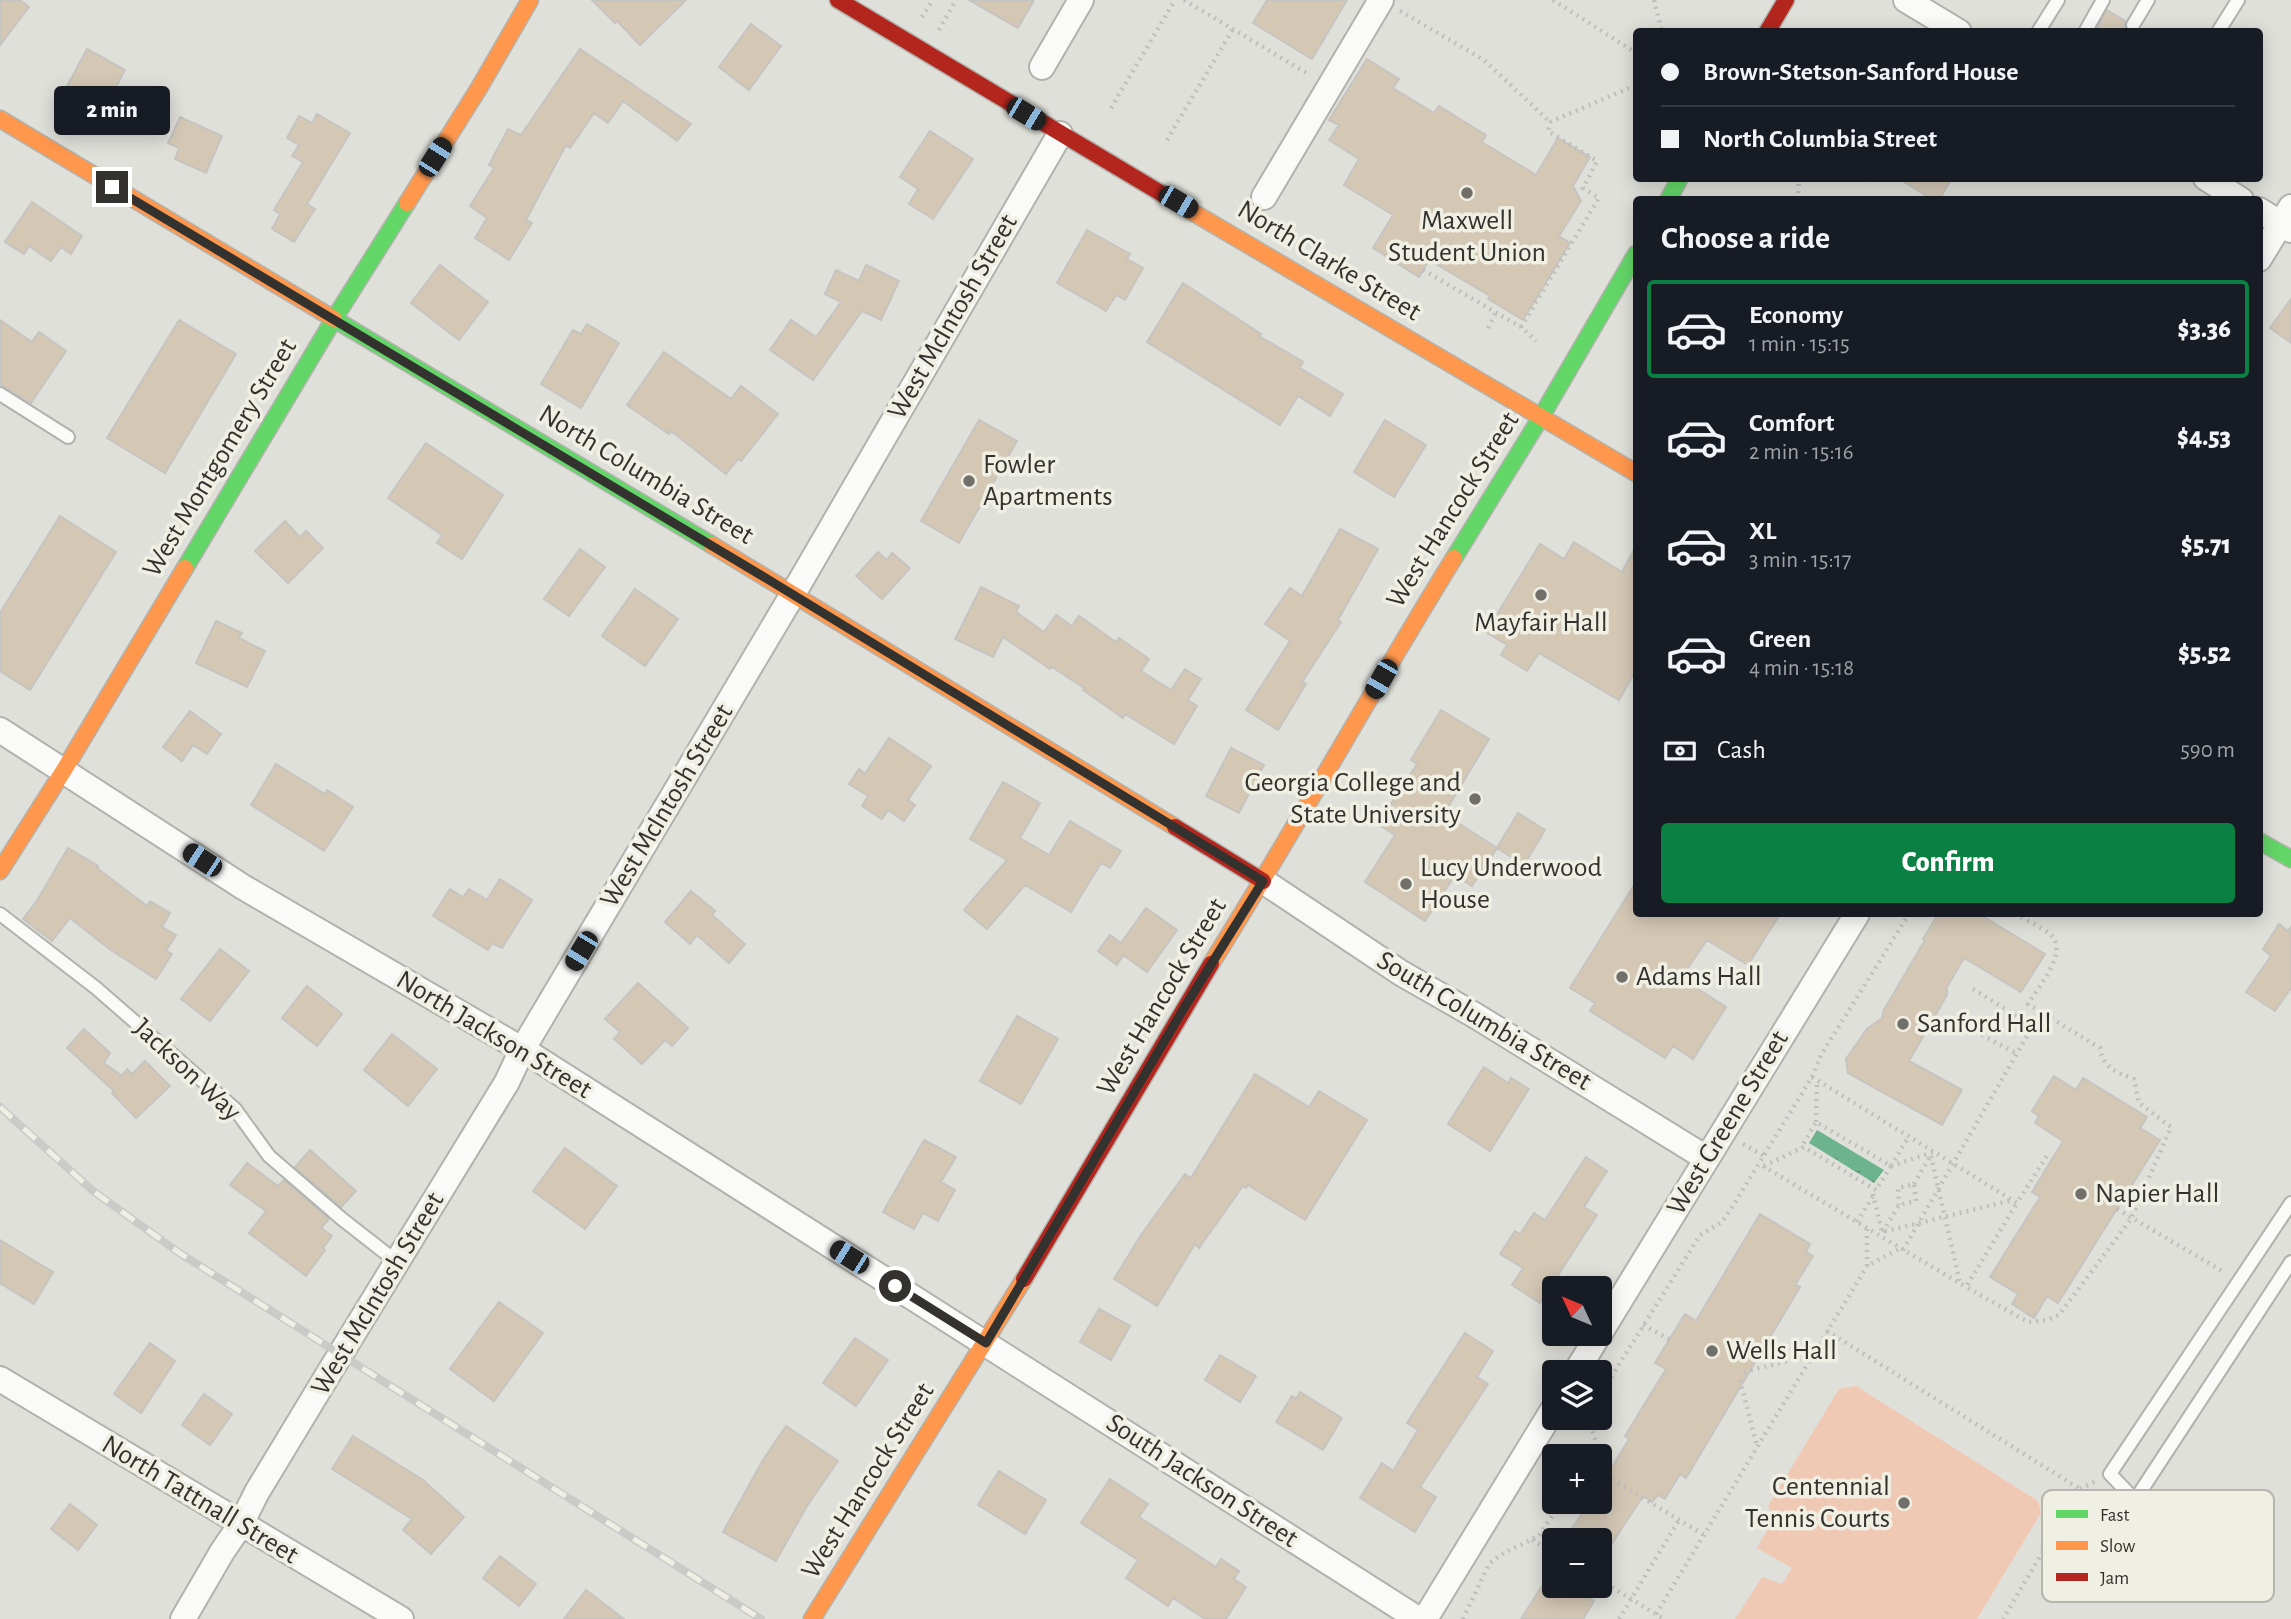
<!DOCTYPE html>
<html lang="en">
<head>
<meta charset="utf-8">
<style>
  body { margin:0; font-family:"Alegreya Sans",sans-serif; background:#20242c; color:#f1f3f6; height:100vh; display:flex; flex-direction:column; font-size:26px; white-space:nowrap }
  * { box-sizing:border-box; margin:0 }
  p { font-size:23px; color:#9ea1a6 }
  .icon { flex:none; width:38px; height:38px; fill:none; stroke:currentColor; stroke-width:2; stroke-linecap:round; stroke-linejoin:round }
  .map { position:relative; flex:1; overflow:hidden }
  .side { position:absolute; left:1633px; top:196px; width:630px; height:721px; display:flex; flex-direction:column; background:#171b24; border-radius:7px; box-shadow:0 4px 18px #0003 }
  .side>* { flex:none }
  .guide { position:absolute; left:1633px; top:28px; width:630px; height:154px; border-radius:7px; box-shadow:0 4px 18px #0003; display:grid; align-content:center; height:154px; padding:0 28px; background:#171b24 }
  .needle { width:46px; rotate:314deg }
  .fabs { position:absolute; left:1542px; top:1276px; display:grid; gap:14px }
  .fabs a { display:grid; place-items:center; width:70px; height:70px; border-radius:7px; background:#171b24; box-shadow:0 4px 18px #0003; font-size:35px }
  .end { position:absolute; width:32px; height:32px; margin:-16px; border:9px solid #33322e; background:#fff; box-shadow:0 0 0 4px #fff }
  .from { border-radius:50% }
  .bubble { position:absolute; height:49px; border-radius:7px; background:#171b24; box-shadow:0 4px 18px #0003; font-size:23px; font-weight:800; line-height:49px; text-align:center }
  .car { position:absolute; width:21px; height:42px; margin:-21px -10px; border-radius:9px; box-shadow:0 0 5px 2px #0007; background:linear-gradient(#222 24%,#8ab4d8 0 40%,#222 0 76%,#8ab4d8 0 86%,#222 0) }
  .guide b { display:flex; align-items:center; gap:24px; height:66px; font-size:26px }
  .guide b+b { border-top:2px solid #363941 }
  .guide i { width:18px; height:18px; background:#f1f3f6 }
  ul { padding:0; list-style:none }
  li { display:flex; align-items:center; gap:21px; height:98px; margin:0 14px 10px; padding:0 14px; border:4px solid transparent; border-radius:7px }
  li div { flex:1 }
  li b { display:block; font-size:26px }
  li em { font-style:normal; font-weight:800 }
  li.on { border-color:#0b8043 }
  li>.icon { width:63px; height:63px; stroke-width:1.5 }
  h2 { padding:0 28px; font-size:32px; line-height:84px }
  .pay { display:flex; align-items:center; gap:18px; height:77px; padding:0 28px; font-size:26px }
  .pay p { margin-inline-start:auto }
  .primary-button { display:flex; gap:14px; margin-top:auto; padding:14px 28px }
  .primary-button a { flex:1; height:80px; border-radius:7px; background:#0b8043; color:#fff; font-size:28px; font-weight:800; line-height:80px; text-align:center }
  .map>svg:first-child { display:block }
  .garden { fill:#f0c9b5 }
  .water { fill:url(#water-ripples) }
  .building { fill:#d4c8b5; stroke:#c6c4c0; stroke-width:2 }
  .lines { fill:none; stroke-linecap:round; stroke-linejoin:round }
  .lane-casing { stroke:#b2b2ad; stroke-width:16 }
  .street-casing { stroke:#b2b2ad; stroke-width:28 }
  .fast-casing { stroke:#b2b2ad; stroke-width:19 }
  .slow-casing { stroke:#b2b2ad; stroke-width:19 }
  .jam-casing { stroke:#b2b2ad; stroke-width:19 }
  .path { stroke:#bfbfbc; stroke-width:4.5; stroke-dasharray:2 5; stroke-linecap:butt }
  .lane { stroke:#fafaf9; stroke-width:12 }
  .street { stroke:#fafaf9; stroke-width:24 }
  .fast { stroke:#63d668; stroke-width:16 }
  .slow { stroke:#ff974d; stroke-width:16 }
  .jam { stroke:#b3261e; stroke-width:16 }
  .rail-casing { stroke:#cacac8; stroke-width:8 }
  .rail { stroke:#f0efe4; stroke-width:5; stroke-dasharray:16; stroke-linecap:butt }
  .route { stroke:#33322e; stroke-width:9 }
  .poi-dot { fill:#706f6a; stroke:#f0efe4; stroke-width:2.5 }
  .labels { text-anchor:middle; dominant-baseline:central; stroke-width:7; stroke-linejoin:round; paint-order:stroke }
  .poi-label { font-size:28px; fill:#33322e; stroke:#f0efe4; text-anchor:start }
  .street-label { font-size:28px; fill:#33322e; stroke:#f0efe4 }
  .key { fill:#f0efe4; stroke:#b7b6ad; stroke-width:2 }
  .key-label { font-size:19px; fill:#33322e }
</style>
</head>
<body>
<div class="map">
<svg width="2291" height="1619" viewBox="0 0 2291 1619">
  <defs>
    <pattern id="water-ripples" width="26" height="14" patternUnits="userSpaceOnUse" patternTransform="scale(1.75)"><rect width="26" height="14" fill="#6db48e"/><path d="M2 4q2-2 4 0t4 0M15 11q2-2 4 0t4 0" fill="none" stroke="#5a9374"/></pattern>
  </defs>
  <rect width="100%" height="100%" fill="#e0e0da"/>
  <!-- garden -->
  <path class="garden" d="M1856,1386L2038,1501L2041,1513L1977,1619H1735L1762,1577L1782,1584L1792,1568L1757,1548L1774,1518L1768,1506L1839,1389Z"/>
  <!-- water -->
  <path class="water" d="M1817,1130L1884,1170L1874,1183L1809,1143Z"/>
  <!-- building -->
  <path class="building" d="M0,0H20L29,7L0,45Z
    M592,0H686L640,45L617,21L615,23Z
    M969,0H1034L1018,28Z
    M1267,0H1347L1312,59L1253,23Z
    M2107,10L2125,21L2124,26L2127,32H2095Z
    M751,24L781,46L749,90L719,67Z
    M87,49L125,70L116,87L125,91L107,124L60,99Z
    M580,49L691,124L677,141L623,101L608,123L594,113L570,148L566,145L526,220L532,223L509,260L475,238L487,218L470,206L494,168L489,165L508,129L521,135Z
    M1367,59L1399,79L1393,88L1434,113L1439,106L1486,135L1482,142L1536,175L1558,138L1590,157L1573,186L1581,201L1559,236L1570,243L1523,320L1488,299L1490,296L1429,260L1419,277L1373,248L1393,215L1344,185L1359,159L1329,140L1339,125L1329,120Z
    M317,114L350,133L307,204L315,209L294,242L272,229L280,214L274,210L303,162L292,156L299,145L287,138L299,116L312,123Z
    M180,117L222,136L206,173L175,159L179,148L168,143Z
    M930,131L973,159L933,219L909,204L918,189L900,177Z
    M1898,178H1952L1939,200H1933Z
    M32,202L82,236L71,254L61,247L51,261L29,246L24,254L5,242Z
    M1087,230L1130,254L1127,259L1143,268L1125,300L1116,295L1106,311L1057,283Z
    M440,265L488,302L459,340L411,303Z
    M866,265L899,281L881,320L862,311L813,380L770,350L791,320L816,337L841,302L825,294L836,270L859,281Z
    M1183,283L1261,334L1259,336L1303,362L1300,368L1343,394L1330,416L1298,396L1280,425L1147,342Z
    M2291,299V343L2270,328Z
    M0,320L32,342L39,332L66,351L31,403L0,384Z
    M179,320L236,354L165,473L107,438Z
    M587,324L619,343L581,408L541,384L573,330L581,334Z
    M664,352L731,399L741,386L778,414L741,461L738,459L726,474L671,431L669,434L627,405Z
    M979,420L1017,441L959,543L921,521Z
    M1385,420L1426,445L1394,497L1354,472Z
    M426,443L503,495L462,559L437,543L442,535L388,498Z
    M60,516L116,552L30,690L0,671V613Z
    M285,521L300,537L306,531L323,548L288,583L255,551Z
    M1340,529L1378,549L1338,620L1341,622L1302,682L1306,684L1278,730L1246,710L1290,641L1265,624L1290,588L1302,596Z
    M1574,542L1622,572L1636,546V670L1619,700L1539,653L1527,671L1501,655L1507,645L1486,632L1540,544L1564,559Z
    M580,549L605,567L569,616L544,599Z
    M878,552L887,560L892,553L910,568L882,599L856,576Z
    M981,587L1019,606L1016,612L1044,632L1056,615L1072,626L1079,616L1116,642L1119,638L1149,659L1141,671L1171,690L1185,669L1201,679L1188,700L1197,706L1174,744L1125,714L1123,718L1083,690L1084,688L1052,667L1050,669L1003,637L993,657L955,639Z
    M635,589L678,619L645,666L602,636Z
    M216,621L242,633L239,638L265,651L247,687L196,663Z
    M1441,710L1489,739L1444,814L1497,848L1472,886L1455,875L1425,921L1365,882L1395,835L1378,824L1417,764L1411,760Z
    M190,711L221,734L207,754L193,745L182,761L163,747Z
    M889,738L931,766L908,800L915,805L904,821L888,810L882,819L862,806L868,796L849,784L859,769L865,774Z
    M1231,748L1264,765L1239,813L1206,796Z
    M276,764L325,794L327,790L353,807L324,851L251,805Z
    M1003,782L1040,803L1020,838L1049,855L1070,821L1121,851L1110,868L1101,863L1071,912L1025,885L987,929L964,910L1007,860L970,839Z
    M1518,813L1545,830L1524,865L1497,848Z
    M68,848L98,866L97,868L147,906L150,901L170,913L162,927L176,935L166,951L172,954L156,979L108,948L70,918L52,941L23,919L38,899Z
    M500,879L532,900L502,948L492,943L488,950L433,916L450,889L463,897L469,889L487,900Z
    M1636,882V914H1780L1748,965L1707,940L1681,978L1726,1007L1693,1059L1673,1046L1665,1058L1590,1011L1595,1003L1570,988Z
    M691,891L715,911L712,915L745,944L729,963L697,935L690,944L665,922Z
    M1146,908L1177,930L1147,972L1123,955L1117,965L1098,951L1110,935L1121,943Z
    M1938,914H1979L2045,954L2021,992L1964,958L1947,987V995L1909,1061L1962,1090L1942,1125L1848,1073L1846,1059L1867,1029L1882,1018L1884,1010L1925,940L1923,939Z
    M2279,924L2288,931L2291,927V988L2275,1011L2246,992L2271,956L2263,949Z
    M220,949L249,971L210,1021L181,999Z
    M638,983L688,1028L672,1046L665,1040L642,1064L614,1039L620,1032L605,1019Z
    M307,986L342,1014L317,1046L282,1018Z
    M1017,1016L1058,1039L1021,1104L980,1081Z
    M84,1029L110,1053L104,1063L122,1076L127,1069L132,1074L145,1061L170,1086L136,1118L112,1093L114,1091L67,1048Z
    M392,1034L437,1069L408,1106L364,1070Z
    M1484,1067L1508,1083L1511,1078L1529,1089L1490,1151L1448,1124Z
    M1255,1074L1309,1107L1319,1091L1367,1120L1305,1220L1248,1185L1246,1188L1243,1186L1199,1248L1195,1244L1157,1306L1114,1279L1141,1235L1185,1174L1191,1178Z
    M2054,1076L2076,1090L2083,1078L2147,1117L2140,1128L2160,1140L2058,1303L2047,1296L2034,1318L2012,1304L2018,1294L1990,1277L2040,1197L2032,1192L2063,1141L2035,1123L2039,1116L2032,1111Z
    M924,1140L956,1157L941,1182L955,1190L938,1221L923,1213L914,1229L883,1212Z
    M565,1148L617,1186L585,1229L533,1191Z
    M310,1150L356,1191L341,1207L295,1167Z
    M1586,1157L1607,1171L1584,1207L1597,1215L1540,1303L1512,1285L1523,1268L1500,1254L1515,1231L1520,1234L1534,1213L1545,1220Z
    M247,1163L278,1186L284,1180L329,1219L321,1228L332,1236L323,1248L325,1250L306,1276L249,1233L266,1211L230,1185Z
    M1760,1214L1810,1244L1806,1252L1813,1256L1795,1285L1800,1287L1686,1478L1680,1474L1665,1499L1658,1495L1652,1502L1643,1496L1607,1551L1600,1546V1540H1591L1572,1528L1590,1502H1600V1487L1629,1439L1625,1436L1666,1369L1655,1363L1685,1314L1696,1321Z
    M0,1240L53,1272L34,1304L0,1283Z
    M499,1302L543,1333L494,1401L450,1369Z
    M1099,1309L1130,1326L1111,1360L1080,1342Z
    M1465,1333L1493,1351L1477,1377L1488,1384L1420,1487L1436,1497L1415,1532L1360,1498L1382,1463L1393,1471L1418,1430L1407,1423Z
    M855,1338L888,1360L856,1406L823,1383Z
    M150,1343L175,1361L141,1413L114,1394Z
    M1220,1355L1256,1376L1240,1402L1205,1380Z
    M1300,1392L1342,1418L1323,1450L1276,1422L1292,1396L1296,1399Z
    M204,1394L232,1414L210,1445L182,1425Z
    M786,1426L838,1461L807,1506L776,1561L723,1532L763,1460Z
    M353,1436L423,1480L464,1517L431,1554L403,1530L412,1519L332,1469Z
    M999,1471L1046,1500L1025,1534L978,1505Z
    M1110,1479L1148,1504L1139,1517L1216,1567L1221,1559L1239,1571L1234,1579L1246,1587L1226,1619H1205L1173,1598L1168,1606L1126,1578L1138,1560L1081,1523Z
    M70,1504L97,1525L78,1550L51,1529Z
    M500,1556L536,1584L519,1606L483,1578Z
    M1542,1586H1570L1594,1601L1583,1619H1521Z
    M586,1590L624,1619H564Z"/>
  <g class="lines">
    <defs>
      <path id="lane" d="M2133,25L2148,0
        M2038,32L2058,0
        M2085,32L2103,0
        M2218,32L2238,0
        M0,394L68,437
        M0,914L96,988L235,1109L269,1156L342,1219L397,1262
        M2291,1203L2110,1474L2135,1500L2291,1262"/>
      <path id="street" d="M1906,0L1959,32
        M1042,67L1081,0
        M2206,178L2241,200
        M1264,197L1381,0
        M2259,210L2291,230
        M2259,259L2291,207
        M0,730L243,887L530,1054L1418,1619
        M1263,881L1401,973L1476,1016L1706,1158
        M1600,1333L1857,914
        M1576,1372L1599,1334
        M0,1379L401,1619
        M183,1619L222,1552L241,1524L257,1492L332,1368L507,1082L522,1050L793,594L1060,134
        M1425,1619L1554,1408"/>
      <path id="fast" d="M1668,200L1680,178
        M334,319L712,545
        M1454,558L1541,417L1636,254
        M185,568L334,319L407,203
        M2259,841L2291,859"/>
      <path id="slow" d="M0,119L334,319
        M407,203L479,88L530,0
        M1184,207L1636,473
        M712,545L1175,827
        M0,871L64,770L185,568
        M1211,964C1295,830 1371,692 1454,558
        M812,1619L1024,1279"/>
      <path id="jam" d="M838,0L1184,207
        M1767,32L1786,0
        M1175,827L1263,881
        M1024,1279L1211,964"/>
    </defs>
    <!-- lane casing -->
    <use href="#lane" class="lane-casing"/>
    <!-- street casing -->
    <use href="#street" class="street-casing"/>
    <!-- fast casing -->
    <use href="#fast" class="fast-casing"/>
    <!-- slow casing -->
    <use href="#slow" class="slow-casing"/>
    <!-- jam casing -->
    <use href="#jam" class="jam-casing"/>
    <!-- path -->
    <path class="path" d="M1184,0L1310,75
      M1553,0L1636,53
      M1654,0L1662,32
      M1400,11L1484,60L1550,122
      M922,17L933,0
      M939,30L956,0
      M1111,108L1175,0
      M1550,122L1636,85
      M1167,140L1233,29
      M1862,178L1868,182
      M1798,200L1799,178
      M1423,270L1521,327L1536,341
      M1521,327L1599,198L1583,188L1597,161L1548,131L1550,122
      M1488,328L1496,312
      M2015,914C2026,920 2040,926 2050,934C2070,952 2038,987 2028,1004L2100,1048C2103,1068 2116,1072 2134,1079L2139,1103L2171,1127L2131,1219L2059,1315L2047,1320L2028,1322L1966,1287L2017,1203
      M1973,989L2033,1026
      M1951,1018L2017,1054
      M1812,1077L2017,1203L2048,1154
      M1816,1122L1817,1080
      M1743,1144L1764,1156
      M1931,1156L1960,1283
      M1763,1166L1966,1287
      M1764,1166L1804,1147L1876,1190L1891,1166L1816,1122L1801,1148
      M1891,1166L1933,1152
      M1891,1166L1909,1136
      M1914,1184L1931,1155
      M1873,1194L1882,1232L2013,1200
      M2117,1209L2224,1272
      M1857,1222L1873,1196
      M1867,1229V1266L1901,1248
      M1883,1232L1899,1205L1916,1201L1914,1184L1898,1188L1899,1205
      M1903,1250L2041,1012
      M1643,1325L1669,1339
      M1827,1331L2080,1489L2003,1619
      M1744,1372L1812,1355
      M1740,1380L1757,1446
      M1600,1395L1700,1235L1722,1222L1731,1209L1812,1077L1821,1055L1909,914
      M1588,1418L1597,1445L1590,1456
      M1600,1472L1704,1535
      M2080,1489L2098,1480
      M1532,1540L1554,1553
      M1600,1580L1664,1619
      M1656,1614L1867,1266
      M1463,1619L1489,1564L1500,1555L1539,1536L1561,1502
      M1619,1619L1679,1520"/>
    <!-- lane -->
    <use href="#lane" class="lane"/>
    <!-- street -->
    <use href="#street" class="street"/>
    <!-- fast -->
    <use href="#fast" class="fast"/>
    <!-- slow -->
    <use href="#slow" class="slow"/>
    <!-- jam -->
    <use href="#jam" class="jam"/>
    <defs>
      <path id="rail" d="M0,1107L93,1191L181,1254L761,1619"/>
    </defs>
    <!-- rail casing -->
    <use href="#rail" class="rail-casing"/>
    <!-- rail -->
    <use href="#rail" class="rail"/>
  </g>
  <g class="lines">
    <!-- route -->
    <path class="route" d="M112,187L769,580L1263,881L1184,1008L986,1343L895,1286"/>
  </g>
  <!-- markers -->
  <g class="poi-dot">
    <circle cx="1467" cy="193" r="7"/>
    <circle cx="969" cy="481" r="7"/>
    <circle cx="1541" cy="595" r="7"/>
    <circle cx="1475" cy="799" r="7"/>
    <circle cx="1406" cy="884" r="7"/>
    <circle cx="1622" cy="977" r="7"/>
    <circle cx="1903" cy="1024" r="7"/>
    <circle cx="2081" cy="1194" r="7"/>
    <circle cx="1712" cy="1351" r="7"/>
    <circle cx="1904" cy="1503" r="7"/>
  </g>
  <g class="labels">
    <!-- poi labels -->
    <g class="poi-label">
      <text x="1467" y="221" text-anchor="middle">Maxwell<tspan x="1467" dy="32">Student Union</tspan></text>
      <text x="983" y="465">Fowler<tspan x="983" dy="32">Apartments</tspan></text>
      <text x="1541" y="623" text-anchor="middle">Mayfair Hall</text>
      <text x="1461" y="783" text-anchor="end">Georgia College and<tspan x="1461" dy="32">State University</tspan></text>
      <text x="1420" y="868">Lucy Underwood<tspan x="1420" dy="32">House</tspan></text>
      <text x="1636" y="977">Adams Hall</text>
      <text x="1917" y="1024">Sanford Hall</text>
      <text x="2095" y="1194">Napier Hall</text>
      <text x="1726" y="1351">Wells Hall</text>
      <text x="1890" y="1487" text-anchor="end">Centennial<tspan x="1890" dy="32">Tennis Courts</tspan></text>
    </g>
    <!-- street labels -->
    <g class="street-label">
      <text transform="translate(1329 261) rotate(31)">North Clarke Street</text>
      <text transform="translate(953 317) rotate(-60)">West McIntosh Street</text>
      <text transform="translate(220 458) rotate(-59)">West Montgomery Street</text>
      <text transform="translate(646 475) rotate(31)">North Columbia Street</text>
      <text transform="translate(1453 510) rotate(-58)">West Hancock Street</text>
      <text transform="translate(667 806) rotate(-59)">West McIntosh Street</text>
      <text transform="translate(1162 997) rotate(-59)">West Hancock Street</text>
      <text transform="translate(1484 1021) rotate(31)">South Columbia Street</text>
      <text transform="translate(494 1035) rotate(31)">North Jackson Street</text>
      <text transform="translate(187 1070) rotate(43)">Jackson Way</text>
      <text transform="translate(1728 1123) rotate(-59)">West Greene Street</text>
      <text transform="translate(378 1294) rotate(-59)">West McIntosh Street</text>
      <text transform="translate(868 1481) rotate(-58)">West Hancock Street</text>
      <text transform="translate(1202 1481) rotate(33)">South Jackson Street</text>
      <text transform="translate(200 1500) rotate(31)">North Tattnall Street</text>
    </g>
  </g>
  <!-- legend -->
  <rect x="2042" y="1490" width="232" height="112" rx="10" class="key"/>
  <rect x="2056" y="1510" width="32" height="8" fill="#63d668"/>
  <rect x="2056" y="1541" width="32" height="9" fill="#ff974d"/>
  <rect x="2056" y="1573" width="32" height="8" fill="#b3261e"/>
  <g class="key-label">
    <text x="2100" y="1521">Fast</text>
    <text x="2100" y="1552">Slow</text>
    <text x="2100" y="1584">Jam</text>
  </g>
</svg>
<div class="fabs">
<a><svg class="needle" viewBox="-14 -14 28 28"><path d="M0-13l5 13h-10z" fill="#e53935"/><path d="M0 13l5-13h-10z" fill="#9ea1a6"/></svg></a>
<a><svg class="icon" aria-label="layers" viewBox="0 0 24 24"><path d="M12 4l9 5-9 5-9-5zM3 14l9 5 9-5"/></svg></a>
<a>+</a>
<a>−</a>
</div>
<i class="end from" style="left:895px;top:1286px"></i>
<i class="end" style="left:112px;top:187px"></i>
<div class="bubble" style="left:54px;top:86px;width:116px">2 min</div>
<i class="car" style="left:1026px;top:114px;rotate:121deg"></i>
<i class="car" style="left:435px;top:157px;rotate:32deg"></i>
<i class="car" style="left:1178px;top:202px;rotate:120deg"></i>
<i class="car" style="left:1381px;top:679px;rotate:210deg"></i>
<i class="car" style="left:202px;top:860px;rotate:303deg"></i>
<i class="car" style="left:581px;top:951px;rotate:211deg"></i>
<i class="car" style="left:849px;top:1257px;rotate:302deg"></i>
<div class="guide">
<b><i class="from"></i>Brown-Stetson-Sanford House</b>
<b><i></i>North Columbia Street</b>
</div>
<section class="side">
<h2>Choose a ride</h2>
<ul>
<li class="on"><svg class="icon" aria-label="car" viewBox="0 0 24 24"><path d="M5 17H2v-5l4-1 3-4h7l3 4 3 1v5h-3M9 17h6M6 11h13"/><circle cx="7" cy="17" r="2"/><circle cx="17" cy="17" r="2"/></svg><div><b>Economy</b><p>1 min · 15:15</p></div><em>$3.36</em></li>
<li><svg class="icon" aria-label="car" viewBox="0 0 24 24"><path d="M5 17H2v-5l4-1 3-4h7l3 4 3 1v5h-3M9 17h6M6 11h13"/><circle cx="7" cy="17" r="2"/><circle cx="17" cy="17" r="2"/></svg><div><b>Comfort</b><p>2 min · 15:16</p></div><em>$4.53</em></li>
<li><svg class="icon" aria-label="car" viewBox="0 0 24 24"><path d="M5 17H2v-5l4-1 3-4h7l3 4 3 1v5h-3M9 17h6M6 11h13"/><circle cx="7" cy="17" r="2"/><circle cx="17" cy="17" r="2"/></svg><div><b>XL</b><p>3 min · 15:17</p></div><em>$5.71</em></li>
<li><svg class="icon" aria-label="car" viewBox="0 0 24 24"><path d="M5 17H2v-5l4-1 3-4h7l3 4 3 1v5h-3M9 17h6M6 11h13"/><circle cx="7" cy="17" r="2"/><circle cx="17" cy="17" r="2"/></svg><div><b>Green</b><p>4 min · 15:18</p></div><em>$5.52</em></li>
</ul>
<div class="pay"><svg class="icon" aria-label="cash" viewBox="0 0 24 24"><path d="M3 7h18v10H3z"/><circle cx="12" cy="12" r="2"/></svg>Cash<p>590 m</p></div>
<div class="primary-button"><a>Confirm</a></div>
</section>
</div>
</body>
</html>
